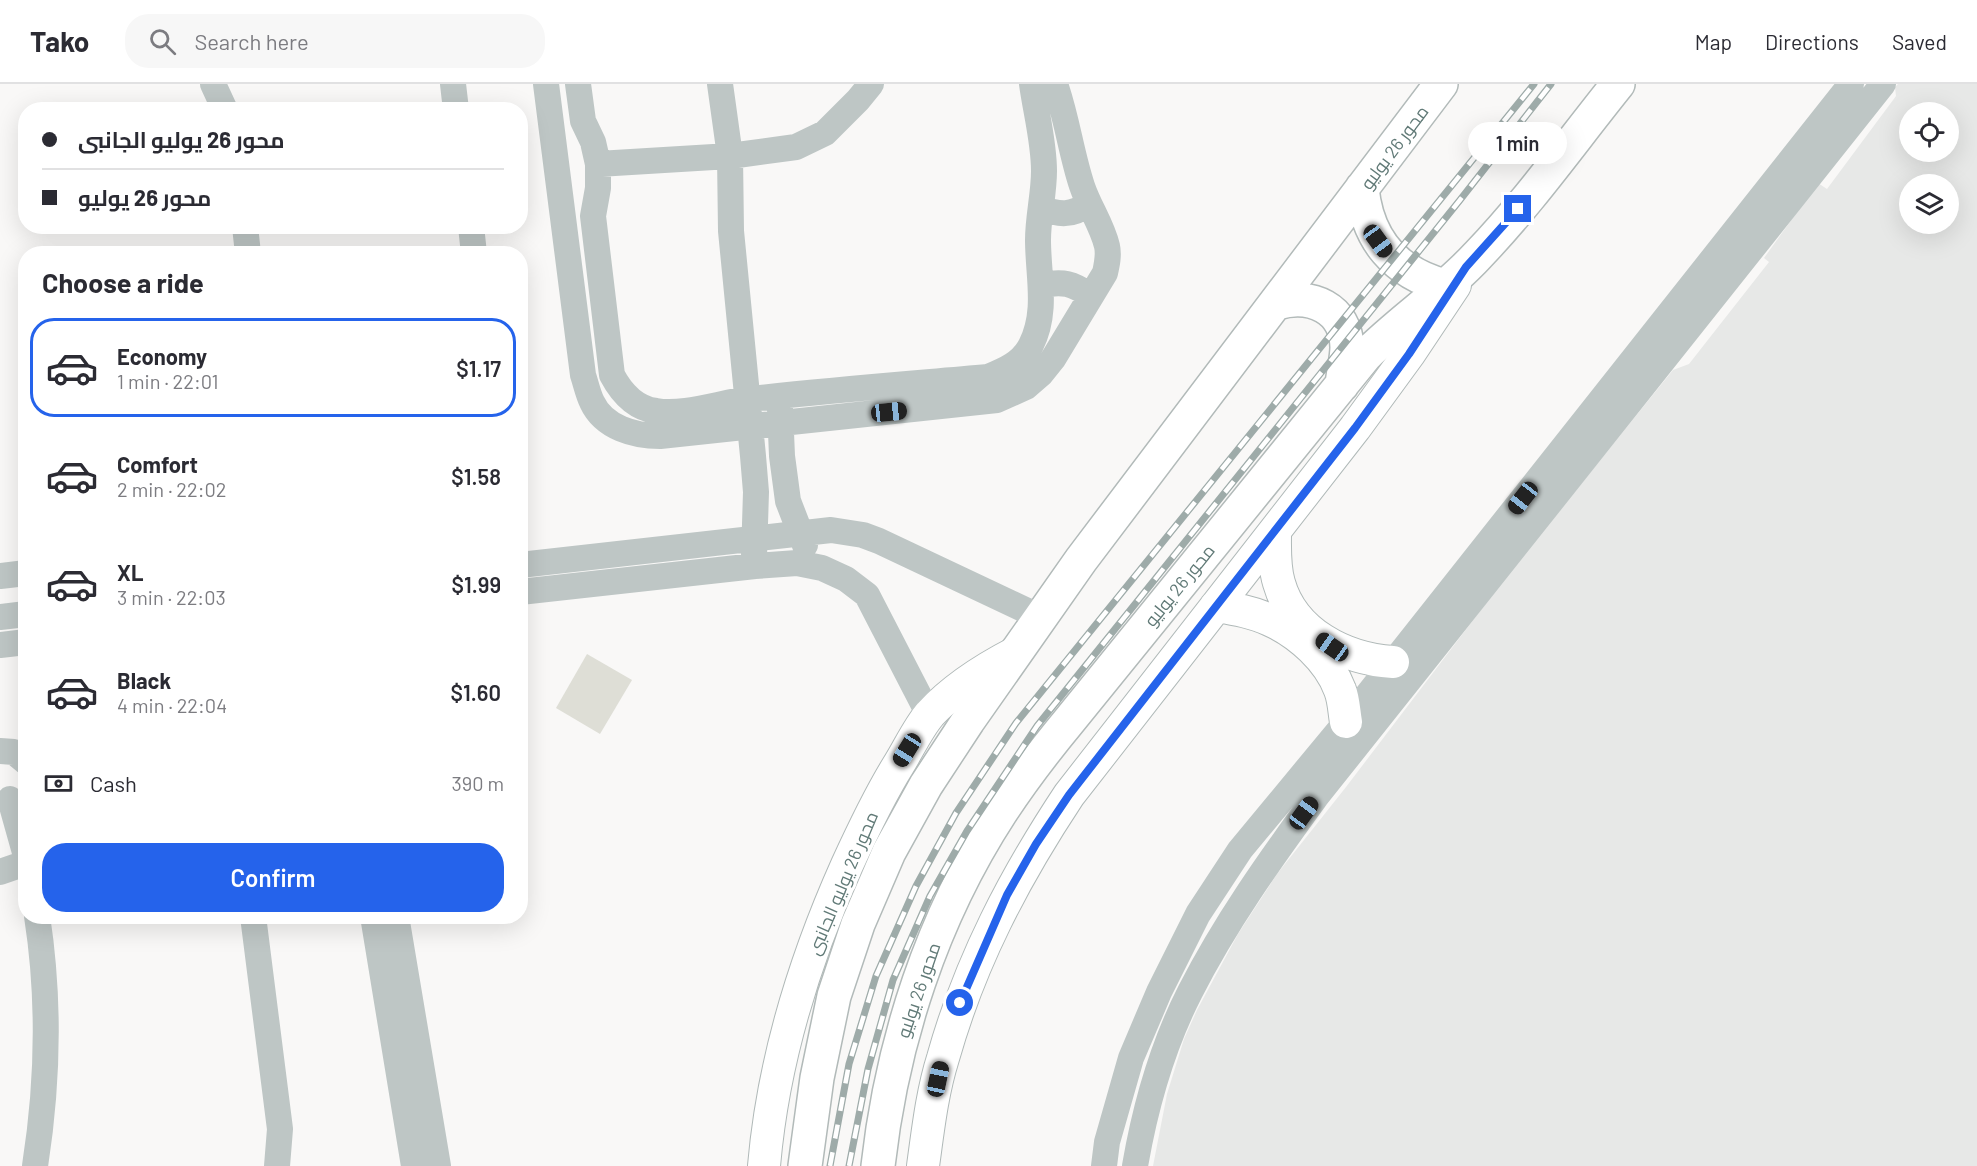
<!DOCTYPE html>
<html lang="en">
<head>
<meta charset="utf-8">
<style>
  body { margin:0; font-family:Barlow,Cairo,sans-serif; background:#f7f7f7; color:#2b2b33; height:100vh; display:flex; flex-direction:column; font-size:22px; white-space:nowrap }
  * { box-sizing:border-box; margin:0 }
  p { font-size:20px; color:#7c7c81 }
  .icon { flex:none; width:33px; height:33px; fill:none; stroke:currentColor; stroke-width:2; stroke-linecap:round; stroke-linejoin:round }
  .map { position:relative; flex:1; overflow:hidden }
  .details { position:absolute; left:18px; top:162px; width:510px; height:678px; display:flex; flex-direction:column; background:#fff; border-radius:24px; box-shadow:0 6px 24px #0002 }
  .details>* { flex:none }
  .hud { position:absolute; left:18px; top:18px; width:510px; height:132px; border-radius:24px; box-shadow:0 6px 24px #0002; display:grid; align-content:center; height:132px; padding:0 24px; background:#fff }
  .fabs { position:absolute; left:1899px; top:18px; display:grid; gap:12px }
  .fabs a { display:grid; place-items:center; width:60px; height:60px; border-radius:50%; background:#fff; box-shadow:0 6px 24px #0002; font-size:30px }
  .end { position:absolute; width:27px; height:27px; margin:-14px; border:8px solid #2563eb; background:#fff; box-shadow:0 0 0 3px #fff }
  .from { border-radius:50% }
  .bubble { position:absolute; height:42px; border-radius:21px; background:#fff; box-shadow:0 6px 24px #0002; font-size:20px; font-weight:600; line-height:42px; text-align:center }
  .car { position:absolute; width:18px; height:36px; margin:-18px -9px; border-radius:8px; box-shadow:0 0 4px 2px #0007; background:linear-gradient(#222 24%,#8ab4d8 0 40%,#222 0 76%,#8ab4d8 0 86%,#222 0) }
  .hud b { display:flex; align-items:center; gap:21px; height:57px; font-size:22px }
  .hud b+b { border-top:2px solid #e1e1e2 }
  .hud i { width:15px; height:15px; background:#2b2b33 }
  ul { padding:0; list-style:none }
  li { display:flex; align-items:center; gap:18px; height:99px; margin:0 12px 9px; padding:0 12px; border:3px solid transparent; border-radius:24px }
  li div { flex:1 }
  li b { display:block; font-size:22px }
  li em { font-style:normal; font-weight:600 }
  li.on { border-color:#2563eb }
  li>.icon { width:54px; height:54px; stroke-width:1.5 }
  h2 { padding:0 24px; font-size:27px; line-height:72px }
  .pay { display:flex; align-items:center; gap:15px; height:66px; padding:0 24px; font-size:22px }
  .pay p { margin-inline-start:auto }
  .primary-button { display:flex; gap:12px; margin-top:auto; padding:12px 24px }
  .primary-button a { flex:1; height:69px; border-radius:24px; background:#2563eb; color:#fff; font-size:24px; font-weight:600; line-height:69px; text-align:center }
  header { display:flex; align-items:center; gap:36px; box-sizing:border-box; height:84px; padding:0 30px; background:#fff; border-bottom:2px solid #e1e1e2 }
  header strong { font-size:28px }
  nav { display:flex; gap:33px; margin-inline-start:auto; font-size:21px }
  .search { width:420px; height:54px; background:#f7f7f7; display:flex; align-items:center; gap:15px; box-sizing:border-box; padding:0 21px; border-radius:24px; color:#7c7c81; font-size:22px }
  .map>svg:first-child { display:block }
  .built { fill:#e7e8e7; fill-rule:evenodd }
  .green { fill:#deded6 }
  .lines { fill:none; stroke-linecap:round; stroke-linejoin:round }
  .major-casing { stroke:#b0b9b8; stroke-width:34 }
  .highway-casing { stroke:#b2bab9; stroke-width:36 }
  .minor { stroke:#bec6c5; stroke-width:26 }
  .major { stroke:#fff; stroke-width:32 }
  .highway { stroke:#fff; stroke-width:33 }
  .rail-casing { stroke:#9eaba9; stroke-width:7 }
  .rail { stroke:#fff; stroke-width:4.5; stroke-dasharray:14; stroke-linecap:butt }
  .route { stroke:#2563eb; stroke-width:8 }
  .labels { text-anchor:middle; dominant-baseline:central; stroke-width:6; stroke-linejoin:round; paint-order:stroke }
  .street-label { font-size:18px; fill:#617a77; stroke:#fff }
</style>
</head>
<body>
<header>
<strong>Tako</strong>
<div class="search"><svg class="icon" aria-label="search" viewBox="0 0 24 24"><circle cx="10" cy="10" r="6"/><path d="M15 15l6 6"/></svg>Search here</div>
<nav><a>Map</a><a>Directions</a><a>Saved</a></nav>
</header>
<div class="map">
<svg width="1977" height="1082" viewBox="0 0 1977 1082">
  <rect width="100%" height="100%" fill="#f9f8f7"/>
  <!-- built -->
  <path class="built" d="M1898,0H1977V1082H1153L1167,1010L1184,955L1197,926L1238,850L1277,790L1346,703L1506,493L1643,323L1673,286L1689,280L1769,178L1764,174L1818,99L1827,105L1896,12L1895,3ZM1910,28H1948V68H1910ZM1910,100H1948V140H1910Z"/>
  <!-- green -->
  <path class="green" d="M587,570L632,596L600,650L556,624Z"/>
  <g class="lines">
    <defs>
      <path id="major" d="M1275,449C1275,465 1274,483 1279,499C1293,549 1345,575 1393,578
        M1216,522C1234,525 1253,528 1270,536C1299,549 1329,576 1340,606C1344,616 1344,627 1346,638
        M764,1082C773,977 804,877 847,781C863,746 879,712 899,680C909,664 918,644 930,630C954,604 984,585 1015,569
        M923,1082C928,1046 932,1009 943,974C970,878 1014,794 1069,711L1355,344L1409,270L1455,201"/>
      <path id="highway" d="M1362,104C1367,155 1395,189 1445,202
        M1277,219C1311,209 1346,224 1347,263C1347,275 1343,289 1342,301
        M805,1082L817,994L834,912L858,840L889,768L926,701L968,637L1081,476L1441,0
        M878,1082C892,957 932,834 1001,728C1022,696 1045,666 1069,637L1365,272C1401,236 1444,208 1478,171C1529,118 1572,57 1618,0"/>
    </defs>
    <!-- major casing -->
    <use href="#major" class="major-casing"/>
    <!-- highway casing -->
    <use href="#highway" class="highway-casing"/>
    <!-- minor -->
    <path class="minor" d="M213,0L225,26
      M453,0L456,26
      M546,0L583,291C586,300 588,310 592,318C604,344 635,352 660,352L997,316L1026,303L1041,290L1053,275L1105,189C1107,180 1109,171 1107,162C1102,141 1089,123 1082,102C1071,69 1067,34 1055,0
      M578,0L583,37L593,58L598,80V104L593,132L612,291C621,308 634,324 656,327C684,332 722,318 751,315C829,306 909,300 988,293C1005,286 1022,279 1031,261C1048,227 1038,192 1038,156C1038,133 1044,110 1044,87C1044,58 1036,29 1032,0
      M720,0L730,72L731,147L753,372L756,408L754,472
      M598,80L730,72L796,63L825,49L858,16L871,0
      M1041,124C1059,131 1072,132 1088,120
      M245,142L248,170
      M471,142L474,170
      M1041,201C1064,197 1072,199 1091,212
      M780,325L782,372L788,417L805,461
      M520,481L831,446L863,451L879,457L1040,533
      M0,492L26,489
      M520,508L755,482L797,479L822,484L846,495L867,511L929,631
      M0,533L26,530
      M0,561L26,558
      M0,667L14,668L26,678
      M10,715L26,772
      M0,788L26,779
      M253,832L280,1045L277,1082
      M373,832L414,1082
      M396,832L438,1082
      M35,1082C48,999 50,916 37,832
      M1104,1082L1107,1058L1131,974L1159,908L1198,830L1240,766L1346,638L1851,0
      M1135,1082C1145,1024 1163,961 1190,908C1225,839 1270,776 1316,713L1883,0"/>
    <!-- major -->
    <use href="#major" class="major"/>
    <!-- highway -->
    <use href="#highway" class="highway"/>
    <defs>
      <path id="rail" d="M830,1082L849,980L876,892L916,802L956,729L1016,639L1534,0
        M849,1082L868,985L893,896L930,812L967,747L1037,642L1460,116L1551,0"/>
    </defs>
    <!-- rail casing -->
    <use href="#rail" class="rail-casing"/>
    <!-- rail -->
    <use href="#rail" class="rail"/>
  </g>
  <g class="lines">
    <!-- route -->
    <path class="route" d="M960,919L1007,811L1036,760L1069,711L1355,344L1409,270L1466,183L1518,125"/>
  </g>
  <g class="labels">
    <!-- street labels -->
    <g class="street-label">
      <text transform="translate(1394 63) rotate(-53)">محور 26 يوليو</text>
      <text transform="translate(1179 501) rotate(-51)">محور 26 يوليو</text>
      <text transform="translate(842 799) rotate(-67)">محور 26 يوليو الجانبى</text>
      <text transform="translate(918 906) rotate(-71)">محور 26 يوليو</text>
    </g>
  </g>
</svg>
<div class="fabs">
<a><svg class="icon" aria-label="locate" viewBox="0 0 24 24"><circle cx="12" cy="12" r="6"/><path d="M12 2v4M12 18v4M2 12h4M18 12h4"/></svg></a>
<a><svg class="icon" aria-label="layers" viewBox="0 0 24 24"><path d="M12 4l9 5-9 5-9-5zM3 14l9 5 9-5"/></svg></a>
</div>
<i class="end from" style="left:960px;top:919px"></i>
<i class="end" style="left:1518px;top:125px"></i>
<div class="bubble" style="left:1468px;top:38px;width:99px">1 min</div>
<i class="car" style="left:1378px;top:157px;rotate:144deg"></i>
<i class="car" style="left:889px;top:328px;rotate:84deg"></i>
<i class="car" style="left:1523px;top:414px;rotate:218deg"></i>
<i class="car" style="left:1332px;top:563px;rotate:305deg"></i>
<i class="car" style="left:907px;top:666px;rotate:212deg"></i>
<i class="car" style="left:1304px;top:729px;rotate:36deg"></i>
<i class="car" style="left:938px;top:995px;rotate:12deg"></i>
<div class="hud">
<b><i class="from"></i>محور 26 يوليو الجانبى</b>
<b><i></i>محور 26 يوليو</b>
</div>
<section class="details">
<h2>Choose a ride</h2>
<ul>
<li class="on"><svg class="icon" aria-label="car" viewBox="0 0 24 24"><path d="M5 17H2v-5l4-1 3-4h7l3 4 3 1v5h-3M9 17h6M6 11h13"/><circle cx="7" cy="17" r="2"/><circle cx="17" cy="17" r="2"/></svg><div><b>Economy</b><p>1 min · 22:01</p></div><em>$1.17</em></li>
<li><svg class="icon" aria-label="car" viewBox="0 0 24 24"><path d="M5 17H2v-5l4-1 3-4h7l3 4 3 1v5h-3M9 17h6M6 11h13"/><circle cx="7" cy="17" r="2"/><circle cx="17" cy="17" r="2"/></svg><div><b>Comfort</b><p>2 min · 22:02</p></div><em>$1.58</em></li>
<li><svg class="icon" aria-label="car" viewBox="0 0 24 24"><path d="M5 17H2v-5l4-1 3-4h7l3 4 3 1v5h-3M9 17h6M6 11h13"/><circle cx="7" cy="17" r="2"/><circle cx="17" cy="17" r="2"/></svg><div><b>XL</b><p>3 min · 22:03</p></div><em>$1.99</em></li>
<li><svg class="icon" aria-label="car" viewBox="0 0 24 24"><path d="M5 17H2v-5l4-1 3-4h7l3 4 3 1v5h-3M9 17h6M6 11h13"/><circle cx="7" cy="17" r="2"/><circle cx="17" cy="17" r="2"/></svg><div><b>Black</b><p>4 min · 22:04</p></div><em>$1.60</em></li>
</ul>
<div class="pay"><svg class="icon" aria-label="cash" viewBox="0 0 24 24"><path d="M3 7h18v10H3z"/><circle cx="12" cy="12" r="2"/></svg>Cash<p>390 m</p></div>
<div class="primary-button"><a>Confirm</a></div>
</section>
</div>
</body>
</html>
